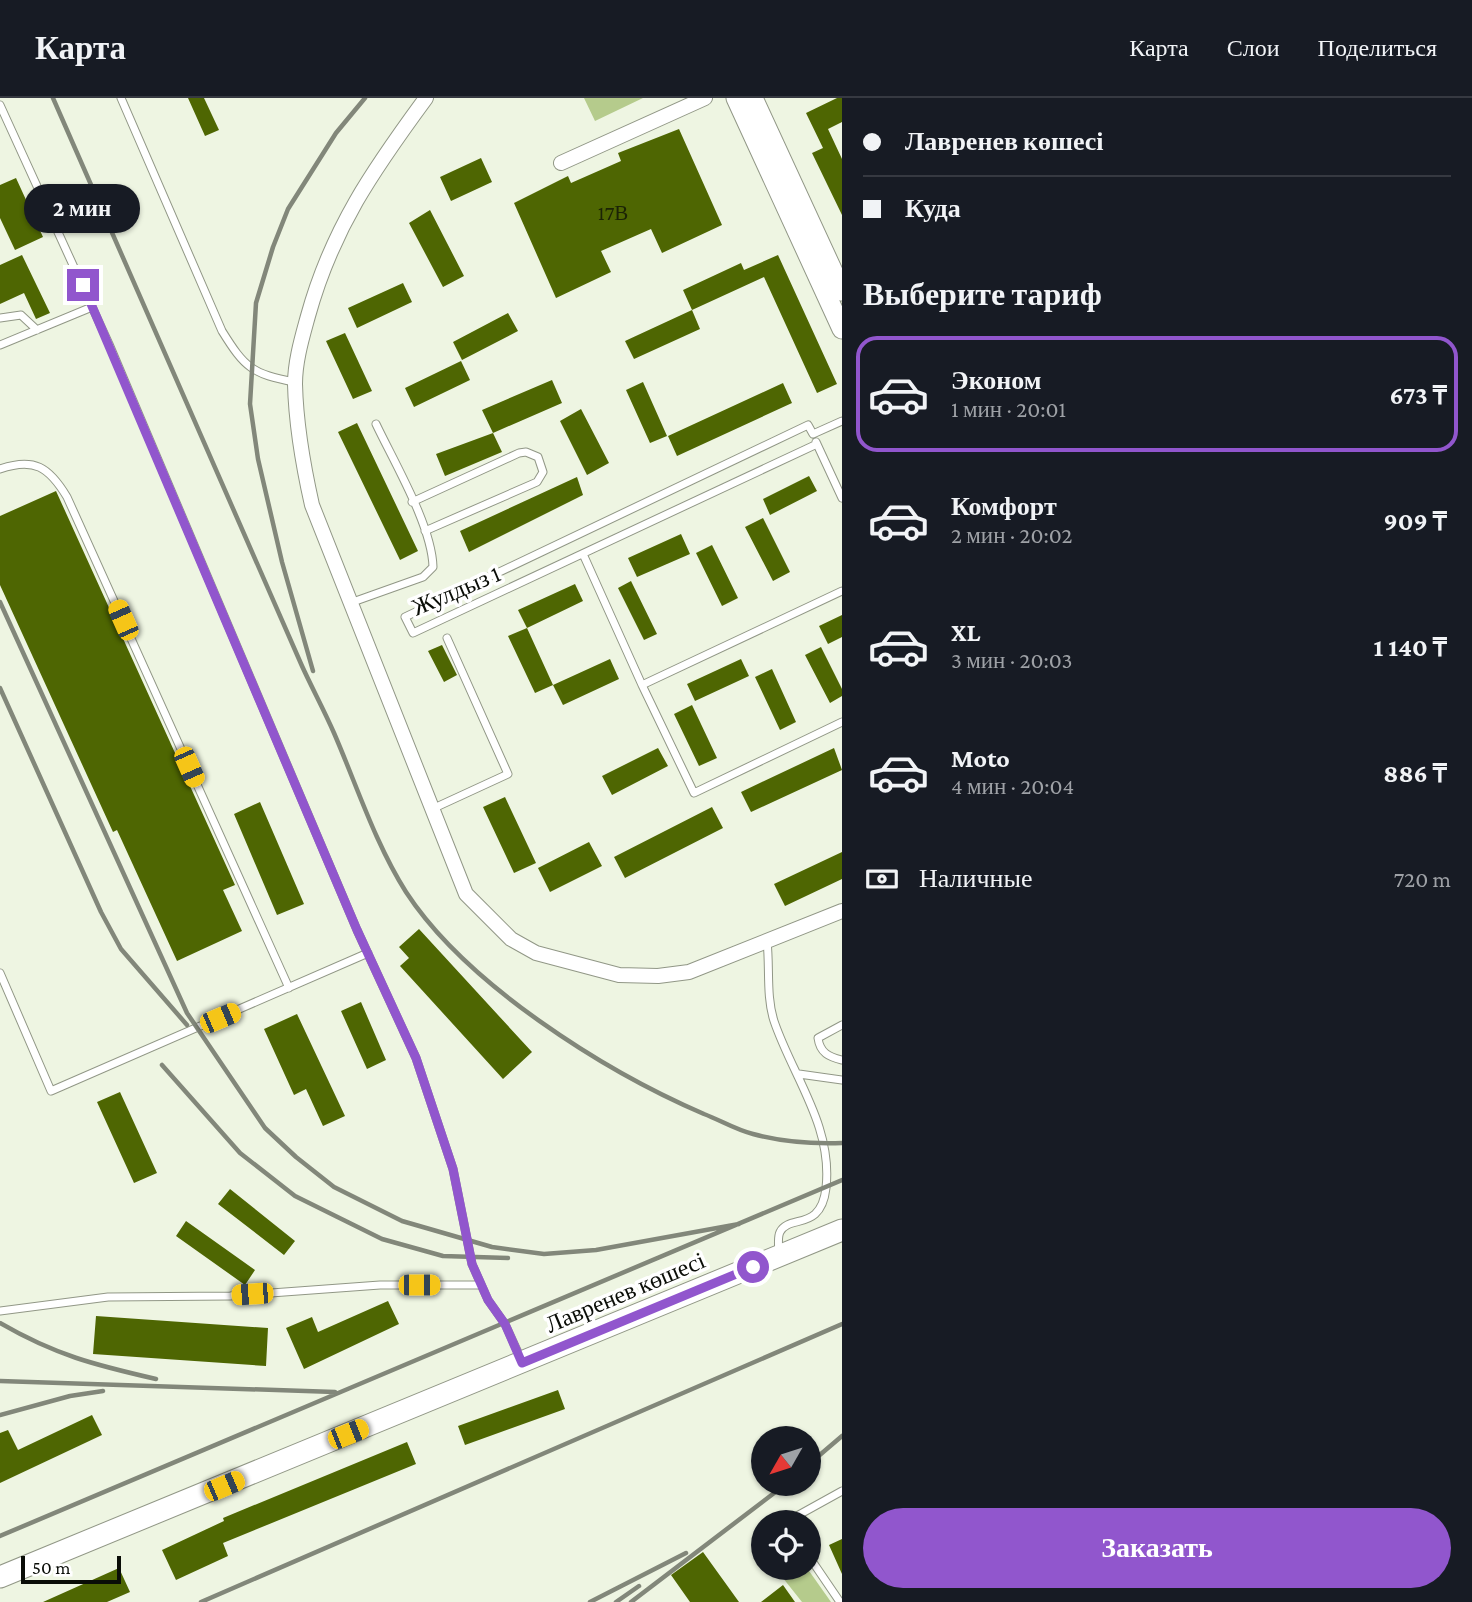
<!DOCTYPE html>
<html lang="ru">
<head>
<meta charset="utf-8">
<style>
  body { margin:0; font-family:"Crimson Pro",serif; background:#20242c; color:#f1f3f6; height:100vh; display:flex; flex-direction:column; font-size:26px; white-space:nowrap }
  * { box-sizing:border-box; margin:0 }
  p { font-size:23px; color:#9ea1a6 }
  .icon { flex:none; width:38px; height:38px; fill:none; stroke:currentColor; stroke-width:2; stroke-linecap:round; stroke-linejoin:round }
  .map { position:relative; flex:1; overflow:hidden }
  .panel { display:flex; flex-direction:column; background:#171b24; width:630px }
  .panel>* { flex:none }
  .top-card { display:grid; align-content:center; height:154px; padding:0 21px; background:#171b24 }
  .needle { width:46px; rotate:231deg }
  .tools { position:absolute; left:751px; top:1328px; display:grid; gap:14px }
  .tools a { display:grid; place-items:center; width:70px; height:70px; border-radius:50%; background:#171b24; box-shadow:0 2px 5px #0004; font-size:35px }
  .scale { position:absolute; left:21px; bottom:18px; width:100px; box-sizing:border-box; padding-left:7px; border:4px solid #0a0d07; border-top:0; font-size:19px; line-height:24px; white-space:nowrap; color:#0a0d07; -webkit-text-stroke:5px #fff; paint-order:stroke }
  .end { position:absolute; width:32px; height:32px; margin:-16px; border:9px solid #9156cd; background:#fff; box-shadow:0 0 0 4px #fff }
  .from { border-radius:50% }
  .bubble { position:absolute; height:49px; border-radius:24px; background:#171b24; box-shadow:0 2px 5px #0004; font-size:23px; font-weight:700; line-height:49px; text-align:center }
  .car { position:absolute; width:21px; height:42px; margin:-21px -10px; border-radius:9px; box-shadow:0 0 5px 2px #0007; background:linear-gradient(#f5c518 24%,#345 0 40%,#f5c518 0 76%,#345 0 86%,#f5c518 0) }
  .top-card b { display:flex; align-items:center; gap:24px; height:66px; font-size:26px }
  .top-card b+b { border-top:2px solid #363941 }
  .top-card i { width:18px; height:18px; background:#f1f3f6 }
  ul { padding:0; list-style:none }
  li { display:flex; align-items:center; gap:21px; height:116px; margin:0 14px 10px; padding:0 7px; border:4px solid transparent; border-radius:21px }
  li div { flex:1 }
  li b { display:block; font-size:26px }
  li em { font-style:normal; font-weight:700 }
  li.on { border-color:#9156cd }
  li>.icon { width:63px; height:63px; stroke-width:1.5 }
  h2 { padding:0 21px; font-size:32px; line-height:84px }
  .pay { display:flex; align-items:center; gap:18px; height:77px; padding:0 21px; font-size:26px }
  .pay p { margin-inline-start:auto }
  .cta { display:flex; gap:14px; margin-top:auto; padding:14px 21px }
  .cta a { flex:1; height:80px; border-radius:42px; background:#9156cd; color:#fff; font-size:28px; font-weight:700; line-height:80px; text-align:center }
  header { display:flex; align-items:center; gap:42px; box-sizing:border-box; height:98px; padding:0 35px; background:#171b24; border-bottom:2px solid #363941 }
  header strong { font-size:33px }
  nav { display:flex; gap:38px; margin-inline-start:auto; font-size:24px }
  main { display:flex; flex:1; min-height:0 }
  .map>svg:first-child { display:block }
  .green { fill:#b5cb8c }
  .building { fill:#4e6602 }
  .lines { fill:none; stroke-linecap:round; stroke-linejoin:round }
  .lane-casing { stroke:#919786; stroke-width:9 }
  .street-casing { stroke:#919786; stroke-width:16 }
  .secondary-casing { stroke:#919786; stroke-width:21 }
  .primary-casing { stroke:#919786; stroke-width:23 }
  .lane { stroke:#fff; stroke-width:7 }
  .street { stroke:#fff; stroke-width:14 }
  .secondary { stroke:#fff; stroke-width:19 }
  .primary { stroke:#fff; stroke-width:21 }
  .rail { stroke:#82877a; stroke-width:4.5 }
  .route { stroke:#9156cd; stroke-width:9 }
  .labels { text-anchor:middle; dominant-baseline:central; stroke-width:7; stroke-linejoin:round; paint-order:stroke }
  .number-label { font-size:21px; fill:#1b2306 }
  .street-label { font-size:24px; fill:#0a0d07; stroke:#fff }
</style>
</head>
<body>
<header>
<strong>Карта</strong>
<nav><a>Карта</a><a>Слои</a><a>Поделиться</a></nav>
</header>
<main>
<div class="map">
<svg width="842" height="1504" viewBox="0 0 842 1504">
  <rect width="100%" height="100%" fill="#eef5e2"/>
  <!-- green -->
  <path class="green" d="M584,0H643L595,23Z
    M775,1470H807L831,1504H802Z"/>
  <!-- building -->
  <path class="building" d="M188,0H204L219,32L205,38Z
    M837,0H842V24L828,31L842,61V117L812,55L823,50L806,15Z
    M679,31L722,127L662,155L651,131L601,153L611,174L556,200L514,105L568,78L571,85L621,63L618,55Z
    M481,60L492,84L451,103L440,79Z
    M16,80L43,139L15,152L0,120V87Z
    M430,112L464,178L443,189L409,125Z
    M22,157L50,215L36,221L24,195L0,206V167Z
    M778,157L837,286L817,295L764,179L692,212L683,192L741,165L744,172Z
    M403,185L412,204L357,230L348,210Z
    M692,212L700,231L634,261L625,243Z
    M508,215L518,233L462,262L453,244Z
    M345,235L372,293L353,301L326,243Z
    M461,263L470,282L414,309L405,290Z
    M552,282L562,305L493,335L482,312Z
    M643,284L667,338L650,345L626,292Z
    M783,285L792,305L677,358L668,338Z
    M581,311L609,365L587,377L560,323Z
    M357,325L418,453L400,462L338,334Z
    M493,335L502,354L445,378L436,356Z
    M809,378L817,393L770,417L763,401Z
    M577,379L583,397L469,454L460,433Z
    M56,393L235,787L223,792L242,833L177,863L117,732L113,734L0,487V418Z
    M763,420L790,474L773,483L745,429Z
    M681,436L690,456L637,479L628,460Z
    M712,447L738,500L722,508L696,455Z
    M631,483L657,536L644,542L618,490Z
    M575,486L583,503L527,530L518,512Z
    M842,517V539L828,546L819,528Z
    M527,530L553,587L535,595L508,538Z
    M442,547L457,577L444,584L428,553Z
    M821,549L842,591V598L830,605L805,557Z
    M610,561L619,581L563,607L553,587Z
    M741,561L749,578L695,603L687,586Z
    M772,571L796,624L780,632L755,579Z
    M692,607L717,660L699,668L674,616Z
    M658,650L668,668L612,697L602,678Z
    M834,650L842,672L751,714L741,694Z
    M505,699L536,765L514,775L483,709Z
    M260,704L304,806L277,817L234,716Z
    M712,709L723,730L625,780L614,759Z
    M589,744L602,768L550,794L538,770Z
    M842,754V781L785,808L774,786Z
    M419,831L532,954L503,981L400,868L409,860L399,849Z
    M361,904L386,962L367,971L341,913Z
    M297,916L345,1018L323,1028L306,991L294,997L264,931Z
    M120,994L157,1075L134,1085L97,1004Z
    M230,1091L295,1143L284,1157L218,1106Z
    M186,1123L255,1172L245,1187L176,1138Z
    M388,1203L399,1226L304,1271L286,1230L312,1219L318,1234Z
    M96,1218L268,1230L266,1268L93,1256Z
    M558,1292L565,1311L465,1347L458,1328Z
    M92,1317L102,1337L0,1385V1335L8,1332L18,1352Z
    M407,1344L416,1366L223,1445L228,1458L176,1482L162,1452L224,1423L223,1420Z
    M842,1441V1476L829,1447Z
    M703,1454L739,1504H690L671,1477Z
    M119,1470L130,1494L107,1504H43Z
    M783,1487L795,1504H761Z"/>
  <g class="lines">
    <defs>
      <path id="lane" d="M121,0L222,233C245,270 252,276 295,284
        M0,7L109,246L357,832L416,960L453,1071L472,1166L488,1202L505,1226L521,1261
        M0,220L21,217L37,232
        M0,247L92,209
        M816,344L842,400
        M817,346L413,535L405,519L808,327L813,336L842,323
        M0,371C34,359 49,369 67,399L289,890
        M412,404L519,355L526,354L538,359L543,374L537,384L425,433
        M583,456L642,587
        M842,493L642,587L694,695L842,624
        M350,505L423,479L433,469C432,428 394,364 376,326
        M432,711L508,676L447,540
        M767,843C770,870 766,898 774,923C793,979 833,1028 826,1090C821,1134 789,1116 780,1134C777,1140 779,1149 779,1156
        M0,875L51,993L368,855
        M842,927L818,940C820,955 829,959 842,962
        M799,976L842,982
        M0,1213L108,1199L230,1198L380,1187H480
        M786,1424L842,1393
        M808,1457L840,1504"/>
      <path id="street" d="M426,0C373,72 332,131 308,218C302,240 295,263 295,286C296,328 303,367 312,407L466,796L511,841L536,855L619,877L658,878L689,874L842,813
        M561,65L705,0"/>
      <path id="secondary" d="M736,0L842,231
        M753,0L842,193"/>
      <path id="primary" d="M0,1479L842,1132"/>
    </defs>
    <!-- lane casing -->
    <use href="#lane" class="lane-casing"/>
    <!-- street casing -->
    <use href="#street" class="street-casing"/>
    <!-- secondary casing -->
    <use href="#secondary" class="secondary-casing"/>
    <!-- primary casing -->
    <use href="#primary" class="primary-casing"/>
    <!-- lane -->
    <use href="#lane" class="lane"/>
    <!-- street -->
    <use href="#street" class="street"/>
    <!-- secondary -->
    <use href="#secondary" class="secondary"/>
    <!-- primary -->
    <use href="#primary" class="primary"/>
    <!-- rail -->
    <path class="rail" d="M53,0L302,568C312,590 324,612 334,635C357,688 375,745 406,794C466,886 604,973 704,1016C720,1022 736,1032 753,1036C782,1044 812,1046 842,1045
      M0,504L187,915L265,1030L296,1059L334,1089L402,1123L492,1149L544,1156L596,1152L739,1126
      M313,573L282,464L258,361L250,306L256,205L273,149L288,111L336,35L365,0
      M0,590L101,814L121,851L187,927
      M162,967L240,1055L295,1098L382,1141L443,1158L508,1160
      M0,1225C55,1257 95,1267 156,1281
      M0,1283L335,1294
      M0,1317L70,1298L103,1293
      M808,1367L842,1338
      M0,1438L842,1082
      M201,1504L842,1226
      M590,1504L686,1455
      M616,1504L639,1488
      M631,1504L786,1386"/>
  </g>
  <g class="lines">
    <!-- route -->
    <path class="route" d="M83,187L357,832L416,960L453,1071L472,1166L488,1202L505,1226L522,1265L753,1169"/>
  </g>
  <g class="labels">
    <!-- number labels -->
    <g class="number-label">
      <text x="613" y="115">17В</text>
    </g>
    <!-- street labels -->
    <g class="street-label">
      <text transform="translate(456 492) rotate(-23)">Жулдыз 1</text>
      <text transform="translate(625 1194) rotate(-23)">Лавренев көшесі</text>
    </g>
  </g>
</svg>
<div class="tools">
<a><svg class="needle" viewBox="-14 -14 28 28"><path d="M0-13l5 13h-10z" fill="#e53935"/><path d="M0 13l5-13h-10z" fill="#9ea1a6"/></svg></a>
<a><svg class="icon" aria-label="locate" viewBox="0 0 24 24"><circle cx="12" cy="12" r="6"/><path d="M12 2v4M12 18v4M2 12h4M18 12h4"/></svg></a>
</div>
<div class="scale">50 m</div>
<i class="end from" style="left:753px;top:1169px"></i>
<i class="end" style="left:83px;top:187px"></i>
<div class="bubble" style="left:24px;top:86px;width:116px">2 мин</div>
<i class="car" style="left:123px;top:522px;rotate:336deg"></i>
<i class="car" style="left:189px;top:669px;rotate:156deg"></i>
<i class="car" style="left:220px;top:920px;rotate:67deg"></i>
<i class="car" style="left:419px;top:1187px;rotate:90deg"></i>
<i class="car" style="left:252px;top:1196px;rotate:266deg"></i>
<i class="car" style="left:348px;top:1336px;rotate:68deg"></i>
<i class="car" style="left:224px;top:1388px;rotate:67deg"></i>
</div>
<section class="panel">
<div class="top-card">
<b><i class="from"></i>Лавренев көшесі</b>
<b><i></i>Куда</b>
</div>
<h2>Выберите тариф</h2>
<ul>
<li class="on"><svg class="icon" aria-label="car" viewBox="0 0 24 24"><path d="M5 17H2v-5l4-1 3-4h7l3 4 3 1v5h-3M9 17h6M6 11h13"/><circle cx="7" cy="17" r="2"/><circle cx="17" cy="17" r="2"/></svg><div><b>Эконом</b><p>1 мин · 20:01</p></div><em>673 ₸</em></li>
<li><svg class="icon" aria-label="car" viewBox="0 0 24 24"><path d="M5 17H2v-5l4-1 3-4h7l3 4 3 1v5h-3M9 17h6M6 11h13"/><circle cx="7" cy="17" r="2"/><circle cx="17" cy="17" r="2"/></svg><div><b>Комфорт</b><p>2 мин · 20:02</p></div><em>909 ₸</em></li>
<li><svg class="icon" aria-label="car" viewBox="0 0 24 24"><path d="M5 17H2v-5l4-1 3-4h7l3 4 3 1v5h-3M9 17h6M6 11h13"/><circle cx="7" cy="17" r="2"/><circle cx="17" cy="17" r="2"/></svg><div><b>XL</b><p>3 мин · 20:03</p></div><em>1 140 ₸</em></li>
<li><svg class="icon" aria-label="car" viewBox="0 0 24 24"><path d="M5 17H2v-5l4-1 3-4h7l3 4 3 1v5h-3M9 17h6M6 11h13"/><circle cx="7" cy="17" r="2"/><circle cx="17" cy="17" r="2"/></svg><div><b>Moto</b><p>4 мин · 20:04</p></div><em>886 ₸</em></li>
</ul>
<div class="pay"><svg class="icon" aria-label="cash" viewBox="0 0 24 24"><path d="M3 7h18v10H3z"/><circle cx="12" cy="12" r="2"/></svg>Наличные<p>720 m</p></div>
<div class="cta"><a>Заказать</a></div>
</section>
</main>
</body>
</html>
